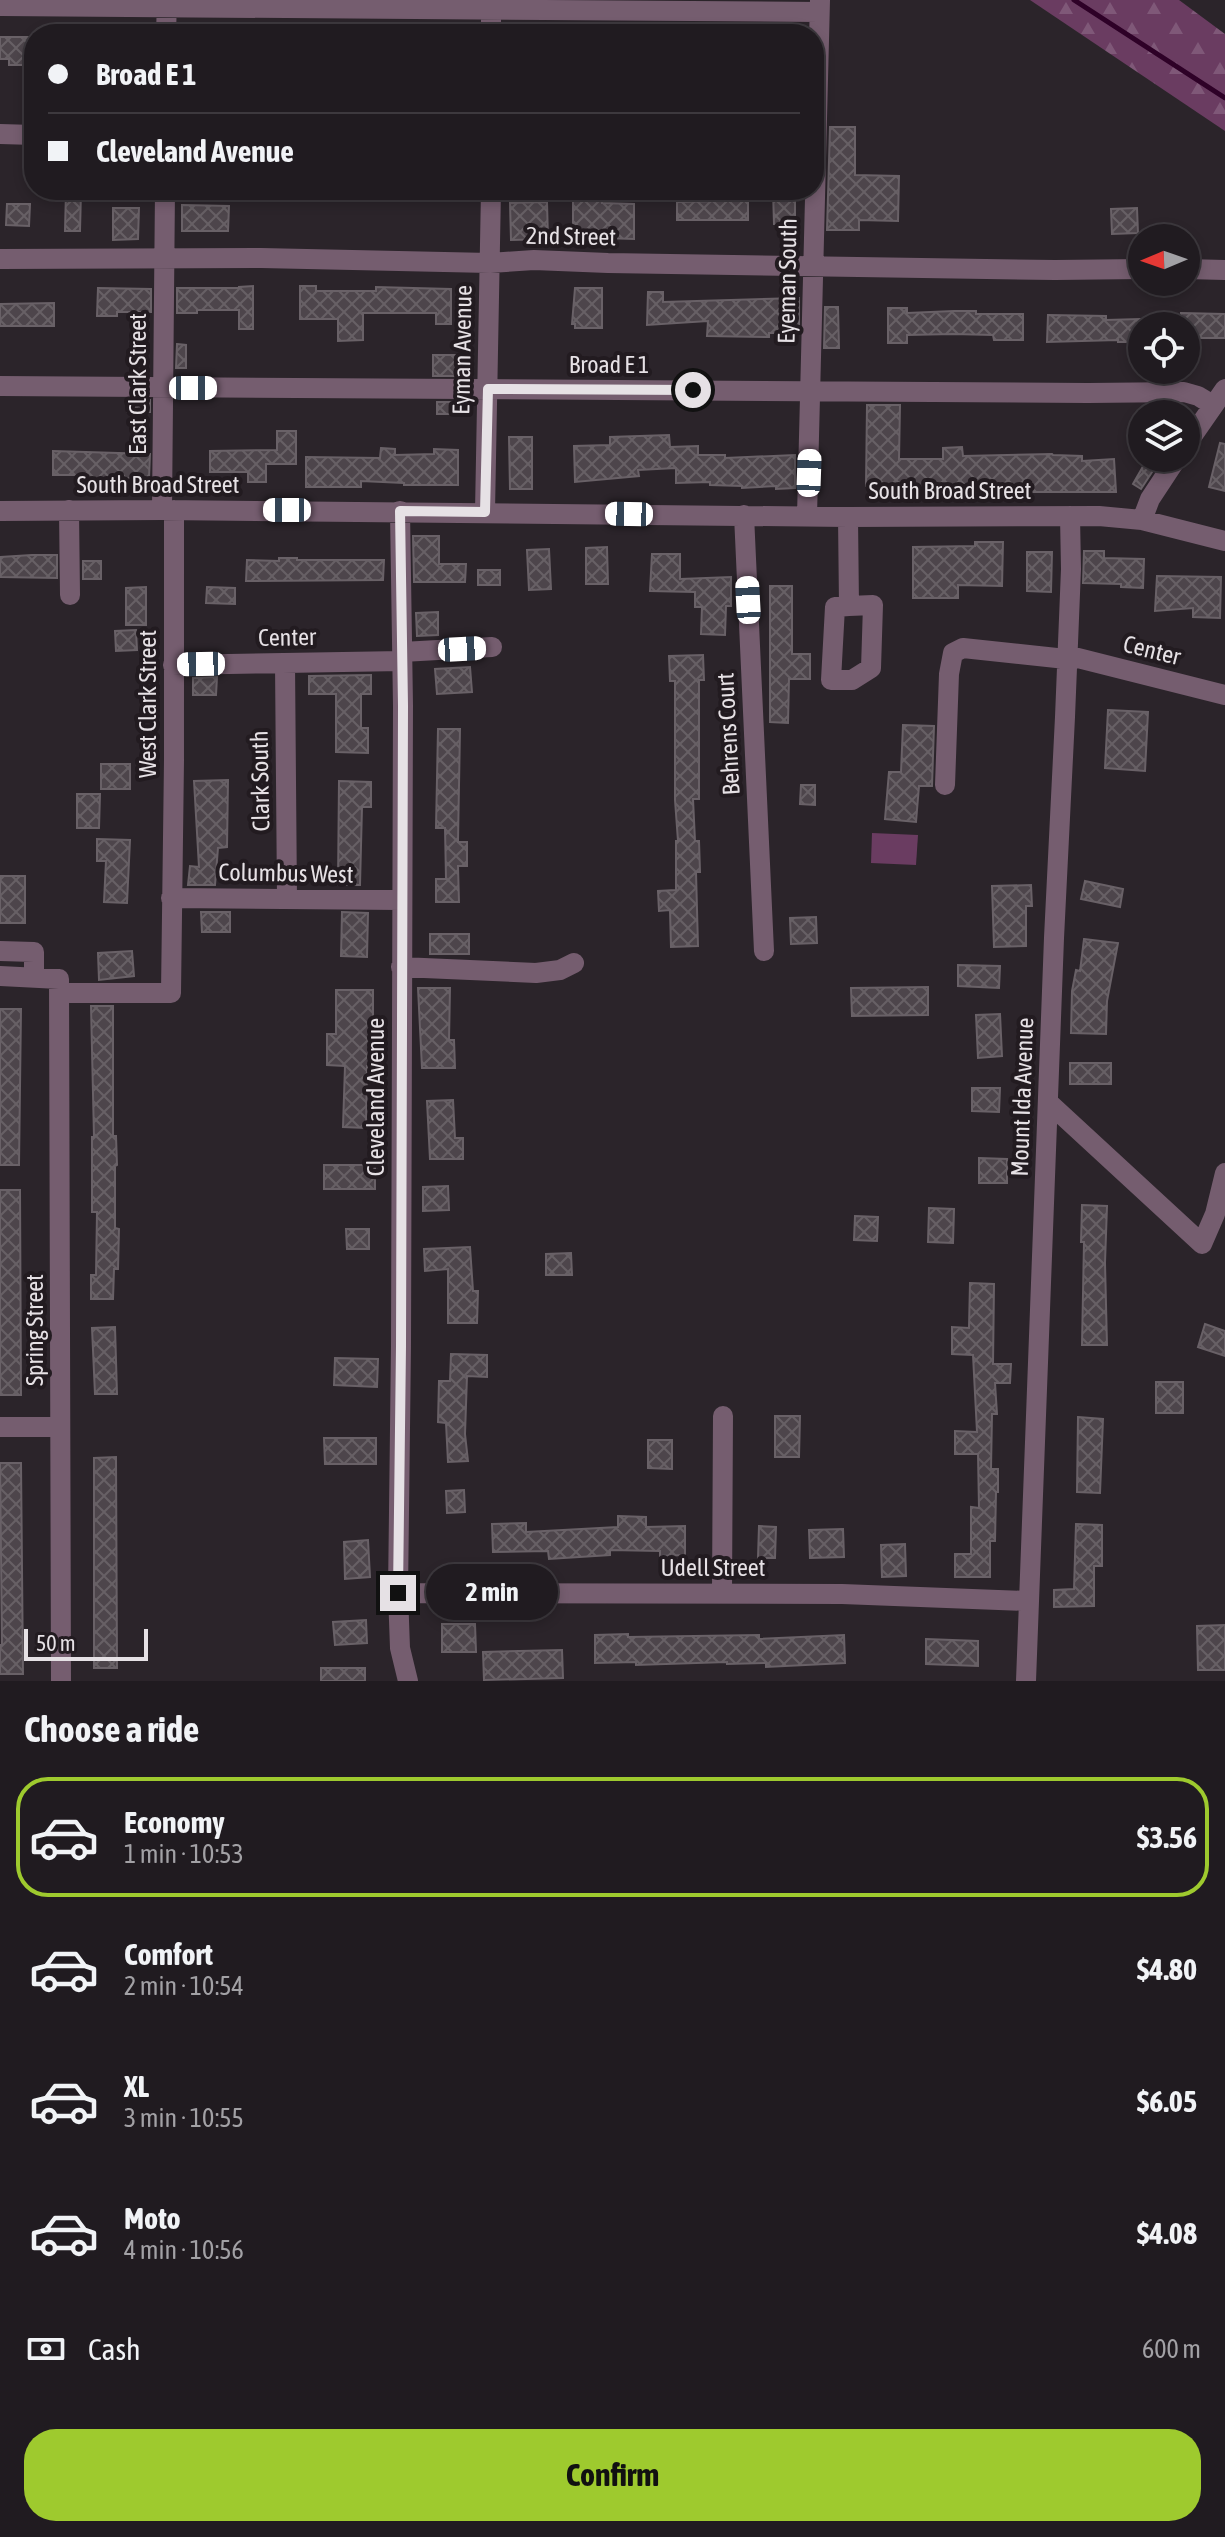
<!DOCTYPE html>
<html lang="en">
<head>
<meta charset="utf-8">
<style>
  body { margin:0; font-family:"Asap Condensed",sans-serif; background:#2d282d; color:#f1f3f6; height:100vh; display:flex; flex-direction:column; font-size:30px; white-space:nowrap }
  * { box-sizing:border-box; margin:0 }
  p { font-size:26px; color:#a2a1a5 }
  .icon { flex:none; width:44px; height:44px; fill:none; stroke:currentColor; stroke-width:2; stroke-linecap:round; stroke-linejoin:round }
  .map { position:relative; height:1681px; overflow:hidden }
  .side { display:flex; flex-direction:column; background:#201b20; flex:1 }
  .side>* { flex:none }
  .banner { position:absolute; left:24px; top:24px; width:800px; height:176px; border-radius:32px; box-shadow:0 4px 12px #0003,0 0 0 2px #3d393e; display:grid; align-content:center; height:176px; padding:0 24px; background:#201b20 }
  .needle { width:52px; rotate:268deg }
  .fabs { position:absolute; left:1128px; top:224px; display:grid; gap:16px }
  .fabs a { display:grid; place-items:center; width:72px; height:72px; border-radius:50%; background:#201b20; box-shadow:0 4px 12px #0003,0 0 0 2px #3d393e; font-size:40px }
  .scale { position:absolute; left:24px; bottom:20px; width:124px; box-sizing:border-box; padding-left:8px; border:4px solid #e6e1e5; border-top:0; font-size:22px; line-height:28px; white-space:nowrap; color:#e6e1e5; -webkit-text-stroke:6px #221b20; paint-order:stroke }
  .end { position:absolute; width:36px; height:36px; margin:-18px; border:10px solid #e6e1e5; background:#111; box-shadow:0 0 0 4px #111 }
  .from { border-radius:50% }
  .bubble { position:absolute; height:56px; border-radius:28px; background:#201b20; box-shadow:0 4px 12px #0003,0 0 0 2px #3d393e; font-size:26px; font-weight:700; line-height:56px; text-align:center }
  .car { position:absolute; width:24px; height:48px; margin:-24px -12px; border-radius:10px; box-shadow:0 0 6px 2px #0007; background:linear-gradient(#fff 24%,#345 0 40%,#fff 0 76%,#345 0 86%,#fff 0) }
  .banner b { display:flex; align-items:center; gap:28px; height:76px; font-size:30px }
  .banner b+b { border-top:2px solid #3d393e }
  .banner i { width:20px; height:20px; background:#f1f3f6 }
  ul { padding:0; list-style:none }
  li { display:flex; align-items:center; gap:24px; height:120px; margin:0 16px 12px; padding:0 8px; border:4px solid transparent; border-radius:32px }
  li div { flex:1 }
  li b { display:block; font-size:30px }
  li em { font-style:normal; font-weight:700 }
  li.on { border-color:#9eca2e }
  li>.icon { width:72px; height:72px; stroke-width:1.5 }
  h2 { padding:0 24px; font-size:36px; line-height:96px }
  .pay { display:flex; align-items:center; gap:20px; height:88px; padding:0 24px; font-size:30px }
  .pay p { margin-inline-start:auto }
  .button { display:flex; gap:16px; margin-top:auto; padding:16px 24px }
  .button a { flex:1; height:92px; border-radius:32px; background:#9eca2e; color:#111; font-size:32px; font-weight:700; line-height:92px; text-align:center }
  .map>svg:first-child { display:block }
  .forest { fill:url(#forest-firs) }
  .park { fill:#6a3c61 }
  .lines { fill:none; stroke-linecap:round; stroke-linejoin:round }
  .stream { stroke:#2e0127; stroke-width:5 }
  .building { fill:url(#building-cross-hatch); stroke:#696167; stroke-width:2 }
  .minor { stroke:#755d6f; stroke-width:20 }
  .route { stroke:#e6e1e5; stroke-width:10 }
  .labels { text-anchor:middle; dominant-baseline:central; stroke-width:8; stroke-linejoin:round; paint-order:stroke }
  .street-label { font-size:24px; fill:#e6e1e5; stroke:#221b20 }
</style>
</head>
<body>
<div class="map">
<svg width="1225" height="1681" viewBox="0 0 1225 1681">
  <defs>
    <pattern id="forest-firs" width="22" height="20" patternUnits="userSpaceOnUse" patternTransform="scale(2)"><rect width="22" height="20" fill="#6a3c61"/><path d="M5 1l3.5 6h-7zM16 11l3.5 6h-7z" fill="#7f5878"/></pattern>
    <pattern id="building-cross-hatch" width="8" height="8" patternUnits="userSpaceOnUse" patternTransform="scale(2)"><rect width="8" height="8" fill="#4d454b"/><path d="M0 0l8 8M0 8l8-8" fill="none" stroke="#676065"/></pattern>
  </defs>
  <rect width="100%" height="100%" fill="#2b242a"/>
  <!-- forest -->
  <path class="forest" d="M1030,0H1179L1225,34V131Z"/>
  <!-- park -->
  <path class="park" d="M872,833L918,835L916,865L871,863Z"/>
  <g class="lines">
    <!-- stream -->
    <path class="stream" d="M1074,0L1225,98"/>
  </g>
  <!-- building -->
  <path class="building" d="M0,37H32V65H9V59H0Z
    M830,127H855V175L899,176L898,221L859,220V230H827Z
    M721,190H748V220H677V202L721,201Z
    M773,190H795V224H774Z
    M66,191L81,192L80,231H65Z
    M573,199H602V203L634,204V239L602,238V241H573Z
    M547,202L548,239L511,240L510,203Z
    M7,204H30L29,226L6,225Z
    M182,205L229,206L228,231H182Z
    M113,208H139L138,239L113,240Z
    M1137,208L1138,233L1112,234L1111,209Z
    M253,286V329H239V310H197V313H177V288H239V287Z
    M300,286H316V291H376V287L451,289V324H436V313H363V340L338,341V319H300Z
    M98,288L151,289V312H117V316H97Z
    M575,288H602V328H575V324H572Z
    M648,292H663V302L799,298V333H769V337L707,336L708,321L647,325Z
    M54,303V326H0V304Z
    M825,307H838L839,348H824Z
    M888,308H907V313L954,311H976V314H1023V340H994L993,335L953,334L907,335V343H888Z
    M1181,313L1225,314V338H1186V326H1181Z
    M1048,315L1106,316V320L1140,319V342H1118V340L1047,342Z
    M177,344L186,345V368H176Z
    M433,355H457V376H433Z
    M127,400H150V412H127Z
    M437,402H455V414H437Z
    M867,405H900L899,459H943V448L962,447L963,456L1052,454L1053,455L1082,456V461L1114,459L1116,492H1024V494L1004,495V489L964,488V495L944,496V491H911V487L866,486Z
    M277,431H296V464H266V482H248V472H210V451L277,450Z
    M669,435L670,447L698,446V455H725V458L795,455V488L776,489V486L742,488V486L710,485V482L676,483V468L638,470L639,476L575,482L574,446L610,445V437Z
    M509,437H532V489H510Z
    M1220,443L1225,444V491L1209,487Z
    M381,448L395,449V455L434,454V449L458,450V485H404V483L361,481V487H306V457L380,458Z
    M53,451L150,454L149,478H85V475H53Z
    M1145,463L1154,469L1141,489L1133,484Z
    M413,536H439V564H466L465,582H414Z
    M975,542H1003L1002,586L958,585V598H913V547L975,546Z
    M607,547L608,584H586V548Z
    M549,549L551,589L529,590L527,550Z
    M1084,551H1104V558L1144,559L1143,588L1121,587V584L1083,583Z
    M1027,552H1052L1051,592L1027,591Z
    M652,554H680V579L731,577V606H726L725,635L701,634L702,607H695V592L650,591Z
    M32,555H57V578L0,577V557Z
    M279,558H297V560H384L383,580L246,581L247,560L279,561Z
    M83,561H101V579H83Z
    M478,570H500V585H478Z
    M1157,576L1221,577L1220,618L1193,617V608L1155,611Z
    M770,586H792V654H810V679H789L788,723L770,722Z
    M146,587V625H126V588Z
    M207,587L235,588V604L206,603Z
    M438,612V635L417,636L416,613Z
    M136,630L137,650L116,651L115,631Z
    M703,655L704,680H699V799H693L695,841H699L700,872H696L698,946L671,947L670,910L659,911L658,891L676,890V841H678L675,800V681H670L669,656Z
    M470,667L472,692L437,694L435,669Z
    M371,675V694H361V728H368V753L336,752V694H309V676Z
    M217,677L216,695H193V678Z
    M1108,710L1148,712L1145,771L1105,768Z
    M903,725L934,726L932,786H919L916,822L885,819L889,772H901Z
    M438,729H460L458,842H467V866H458L459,902H436V879H446L445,828H436Z
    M101,764H130V789H101Z
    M228,780L227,847L218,848L215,885H188L190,866L199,867L194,781Z
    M339,781L371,782V807H362L360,885H338Z
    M801,785H815V805L800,804Z
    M77,794H100L99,828H77Z
    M97,839L130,840L127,903L104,902L106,861H97Z
    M0,876H25V923H0Z
    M1085,881L1123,889L1120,907L1081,899Z
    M1031,885L1032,906H1026V946L994,947L992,886Z
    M201,912H230V932H202Z
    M342,912L368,913L367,957L341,956Z
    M816,917L817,943L791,944L790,918Z
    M430,934H469V954H430Z
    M1084,939L1118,943L1107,1001L1106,1034L1071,1033L1072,991L1076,970L1080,971Z
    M132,951L134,976L99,980L98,953Z
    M958,965L1000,966L999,988L958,986Z
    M928,987V1015L852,1016L851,988Z
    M418,988H450L449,1040H454L455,1068H422Z
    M336,990H373V1066H367L366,1128L343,1127L345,1066L327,1065V1034H336Z
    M91,1006H113V1136H116L117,1165L115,1166V1228L119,1229L118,1269H114L113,1299H91V1275H96L97,1212H92V1137H94Z
    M0,1009H21L19,1165H0Z
    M1000,1014L1002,1056L978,1058L976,1015Z
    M1070,1063H1111V1084H1070Z
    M972,1088H1000L999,1112L972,1111Z
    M453,1100L455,1138H463V1159H430L427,1101Z
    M979,1158L1007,1159V1183H979Z
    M324,1165H375V1189H324Z
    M448,1186L449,1210L423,1211V1187Z
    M0,1190H20L21,1395H0Z
    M1082,1205L1107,1206L1105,1263L1107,1345H1082L1084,1242H1081Z
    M929,1208L954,1209L953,1243L928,1242Z
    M855,1216L878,1217L877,1241L854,1240Z
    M346,1229H369V1249H347Z
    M470,1247L473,1291H478L477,1323H448V1269L425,1271L424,1249Z
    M571,1253L572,1275H546V1254Z
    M970,1283L994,1284L993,1364H1011L1010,1383H995L997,1414H992L991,1469H998V1492H996L995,1541H990V1577H955V1554H971V1507L979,1508L978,1454H955V1431L977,1432L973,1355L952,1354V1327L969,1328Z
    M1205,1324L1225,1331V1356L1198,1347Z
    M115,1327L117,1394H95L92,1328Z
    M451,1354L487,1355V1377L467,1376L465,1434L468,1461L448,1462L446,1423L438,1422L439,1381H450Z
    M335,1358L378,1359L377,1387L334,1385Z
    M1156,1382H1183V1413H1156Z
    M775,1416H800L799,1457H775Z
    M1078,1417L1103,1419L1100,1493L1077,1492Z
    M324,1438H376V1464H325Z
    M648,1440H672V1469L648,1468Z
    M116,1457L117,1668H94V1458Z
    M0,1463H21L23,1674H0V1645H2Z
    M464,1490L465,1512L447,1513L446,1491Z
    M618,1516L646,1517V1527L685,1526V1555L660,1556V1551L610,1550V1555L549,1559L548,1551L493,1552L492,1524L526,1523V1532L618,1527Z
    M1076,1524L1102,1525V1566H1094V1606L1054,1607V1590L1074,1589Z
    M759,1526L776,1527L775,1558H758Z
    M843,1529L844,1557L810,1558L809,1530Z
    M368,1540L370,1577L345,1579L344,1542Z
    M905,1544L906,1576L882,1577L881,1545Z
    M366,1620L367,1643L335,1645L333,1622Z
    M442,1624H475L476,1652H442Z
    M1225,1625V1670H1198L1197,1626Z
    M628,1634V1637L759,1635V1639L844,1635L845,1663L766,1667V1663L727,1664V1662L636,1665V1662L595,1663V1635Z
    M926,1639L978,1641V1666L926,1664Z
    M562,1650L563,1678L484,1680L483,1652Z
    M321,1668H365V1681H321Z"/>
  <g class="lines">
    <!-- minor -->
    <path class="minor" d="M491,0V34
      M0,6L819,12
      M166,34L167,0
      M0,134L34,135
      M0,259L261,258L490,263L534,260L608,263L1055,270L1142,269
      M1186,269L1225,270
      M0,386L1088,393L1184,392L1198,396L1213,405
      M1186,445L1225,389
      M69,510L70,595
      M162,510L165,190
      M0,511L162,510L848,517L1099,516L1142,520L1225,541
      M400,511L403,706L401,1346L398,1593L400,1648L408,1681
      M485,512L491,190
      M744,515L764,951
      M807,516L820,0
      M848,517L849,606L873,605L871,668L852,680H831L835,607L849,606
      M1142,520L1150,499L1177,458
      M402,652L492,647
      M1066,655L1225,695
      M285,663L287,899
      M173,665L402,661
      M945,785L949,674L953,653L963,648L1066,659
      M171,898L400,900
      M0,951L34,952V978
      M401,967L536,973L560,970L574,963
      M0,976L59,979L61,1681
      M59,993H171L174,760V510
      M1048,1102L1202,1244L1215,1214L1225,1173
      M0,1427H60
      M398,1593L842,1594L1027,1601
      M722,1593L723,1416
      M1026,1681L1054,938L1065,717L1071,569L1070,516"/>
  </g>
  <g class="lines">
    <!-- route -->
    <path class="route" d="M398,1593L401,1346L403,706L400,511L485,512L488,389L693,390"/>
  </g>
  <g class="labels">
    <!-- street labels -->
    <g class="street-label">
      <text transform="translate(571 236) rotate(1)">2nd Street</text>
      <text transform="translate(787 281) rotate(-89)">Eyeman South</text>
      <text transform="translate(462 350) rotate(-89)">Eyman Avenue</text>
      <text x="609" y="364">Broad E 1</text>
      <text transform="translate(137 384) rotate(-90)">East Clark Street</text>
      <text x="158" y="484">South Broad Street</text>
      <text x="950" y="490">South Broad Street</text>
      <text transform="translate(287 637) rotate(-1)">Center</text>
      <text transform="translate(1152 650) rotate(14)">Center</text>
      <text transform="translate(147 704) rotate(-90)">West Clark Street</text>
      <text transform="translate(728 734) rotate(-93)">Behrens Court</text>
      <text transform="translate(260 781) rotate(-91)">Clark South</text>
      <text transform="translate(286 873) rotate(1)">Columbus West</text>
      <text transform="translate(375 1097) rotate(-90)">Cleveland Avenue</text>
      <text transform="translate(1022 1097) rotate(-88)">Mount Ida Avenue</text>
      <text transform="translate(34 1330) rotate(-90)">Spring Street</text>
      <text x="713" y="1567">Udell Street</text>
    </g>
  </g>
</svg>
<div class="fabs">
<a><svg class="needle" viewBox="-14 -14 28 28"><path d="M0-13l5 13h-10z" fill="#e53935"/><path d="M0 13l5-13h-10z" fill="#a2a1a5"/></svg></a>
<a><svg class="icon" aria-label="locate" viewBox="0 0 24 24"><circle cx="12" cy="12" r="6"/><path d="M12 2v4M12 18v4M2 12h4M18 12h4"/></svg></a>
<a><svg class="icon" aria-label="layers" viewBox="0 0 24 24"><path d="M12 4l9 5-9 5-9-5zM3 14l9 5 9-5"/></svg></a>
</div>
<div class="scale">50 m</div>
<i class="end from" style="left:693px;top:390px"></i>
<i class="end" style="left:398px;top:1593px"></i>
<div class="bubble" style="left:426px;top:1564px;width:132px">2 min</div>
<i class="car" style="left:193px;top:388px;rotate:90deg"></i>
<i class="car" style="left:809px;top:473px;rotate:2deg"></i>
<i class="car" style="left:287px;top:510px;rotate:270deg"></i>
<i class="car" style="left:629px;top:514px;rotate:271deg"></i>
<i class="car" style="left:748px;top:600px;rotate:357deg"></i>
<i class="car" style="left:462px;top:649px;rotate:87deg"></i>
<i class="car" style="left:201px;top:664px;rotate:269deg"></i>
<div class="banner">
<b><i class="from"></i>Broad E 1</b>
<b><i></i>Cleveland Avenue</b>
</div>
</div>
<section class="side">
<h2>Choose a ride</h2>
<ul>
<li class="on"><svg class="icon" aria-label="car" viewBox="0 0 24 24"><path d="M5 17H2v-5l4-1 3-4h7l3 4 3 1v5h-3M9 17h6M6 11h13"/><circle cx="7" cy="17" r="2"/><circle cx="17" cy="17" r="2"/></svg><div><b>Economy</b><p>1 min · 10:53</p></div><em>$3.56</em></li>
<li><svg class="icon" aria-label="car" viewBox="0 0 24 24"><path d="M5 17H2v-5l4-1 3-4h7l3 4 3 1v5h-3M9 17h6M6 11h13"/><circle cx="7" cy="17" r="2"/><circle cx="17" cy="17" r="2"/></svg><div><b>Comfort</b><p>2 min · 10:54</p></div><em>$4.80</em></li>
<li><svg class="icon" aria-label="car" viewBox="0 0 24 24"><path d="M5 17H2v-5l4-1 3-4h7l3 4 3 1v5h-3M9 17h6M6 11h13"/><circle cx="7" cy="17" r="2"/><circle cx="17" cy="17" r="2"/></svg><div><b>XL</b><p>3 min · 10:55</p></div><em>$6.05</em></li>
<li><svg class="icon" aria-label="car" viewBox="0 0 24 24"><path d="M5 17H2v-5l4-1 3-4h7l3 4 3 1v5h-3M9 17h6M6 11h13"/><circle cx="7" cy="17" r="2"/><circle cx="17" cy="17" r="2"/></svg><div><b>Moto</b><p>4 min · 10:56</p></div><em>$4.08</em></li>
</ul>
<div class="pay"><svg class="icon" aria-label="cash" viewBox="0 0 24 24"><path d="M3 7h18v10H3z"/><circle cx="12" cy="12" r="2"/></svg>Cash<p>600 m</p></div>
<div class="button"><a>Confirm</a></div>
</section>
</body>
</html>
